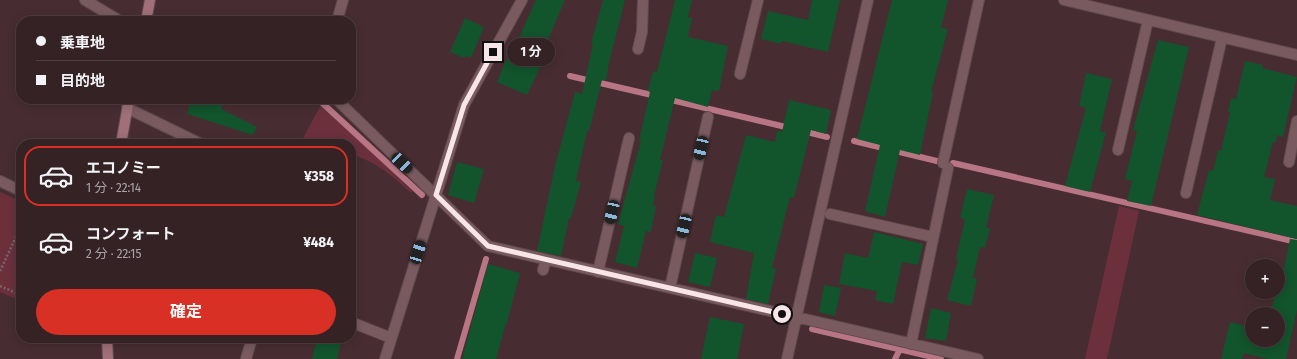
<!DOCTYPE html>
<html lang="ja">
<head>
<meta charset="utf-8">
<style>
  body { margin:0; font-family:"Fira Sans Condensed","Noto Sans JP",sans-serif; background:#402f32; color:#f1f3f6; height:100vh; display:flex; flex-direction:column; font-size:15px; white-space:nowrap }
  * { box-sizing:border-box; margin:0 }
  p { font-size:13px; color:#aaa4a7 }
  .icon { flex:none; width:22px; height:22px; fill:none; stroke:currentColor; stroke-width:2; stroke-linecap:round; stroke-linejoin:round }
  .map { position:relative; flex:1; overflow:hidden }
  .sheet { position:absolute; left:16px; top:139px; width:340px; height:204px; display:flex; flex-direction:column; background:#352225; border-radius:16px; box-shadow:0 2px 10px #0003,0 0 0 1px #4f3f42 }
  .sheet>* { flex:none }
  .hud { position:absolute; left:16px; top:16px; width:340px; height:88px; border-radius:16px; box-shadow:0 2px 10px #0003,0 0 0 1px #4f3f42; display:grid; align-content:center; height:88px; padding:0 20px; background:#352225 }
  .tools { position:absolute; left:1245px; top:259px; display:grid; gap:8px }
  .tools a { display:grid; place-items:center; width:40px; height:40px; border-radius:50%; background:#352225; box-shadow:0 2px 10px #0003,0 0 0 1px #4f3f42; font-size:20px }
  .end { position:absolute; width:18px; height:18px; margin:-9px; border:5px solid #f7e5e7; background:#111; box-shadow:0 0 0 2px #111 }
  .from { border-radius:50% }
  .bubble { position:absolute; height:28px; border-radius:14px; background:#352225; box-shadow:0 2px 10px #0003,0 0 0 1px #4f3f42; font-size:13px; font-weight:700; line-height:28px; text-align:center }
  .car { position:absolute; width:12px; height:24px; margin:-12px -6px; border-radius:5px; box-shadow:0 0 3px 1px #0007; background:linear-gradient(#222 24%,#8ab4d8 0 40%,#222 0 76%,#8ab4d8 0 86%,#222 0) }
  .hud b { display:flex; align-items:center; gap:14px; height:38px; font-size:15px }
  .hud b+b { border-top:1px solid #4f3f42 }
  .hud i { width:10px; height:10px; background:#f1f3f6 }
  ul { padding:7px 0 0; list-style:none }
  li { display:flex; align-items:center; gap:12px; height:60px; margin:0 8px 6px; padding:0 12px; border:2px solid transparent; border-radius:16px }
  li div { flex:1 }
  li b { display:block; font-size:15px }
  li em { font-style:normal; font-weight:700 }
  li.selected { border-color:#d93025 }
  li>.icon { width:36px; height:36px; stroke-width:1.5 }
  .action { display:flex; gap:8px; margin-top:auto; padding:8px 20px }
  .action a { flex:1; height:46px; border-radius:24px; background:#d93025; color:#fff; font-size:16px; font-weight:700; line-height:46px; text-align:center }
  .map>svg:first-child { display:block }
  .green { fill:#6c303d }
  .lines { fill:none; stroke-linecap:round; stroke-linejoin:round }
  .stream { stroke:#b87684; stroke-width:6 }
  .building { fill:#12542c }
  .service-casing { stroke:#614b4f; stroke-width:12 }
  .minor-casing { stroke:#614b4f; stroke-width:12 }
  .secondary-casing { stroke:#614b4f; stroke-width:12 }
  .path { stroke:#7c6568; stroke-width:2.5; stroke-dasharray:2 2; stroke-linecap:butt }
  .service { stroke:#795b5f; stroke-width:10 }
  .minor { stroke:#795b5f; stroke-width:10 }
  .secondary { stroke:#a06f77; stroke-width:10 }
  .route { stroke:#f7e5e7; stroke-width:5 }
</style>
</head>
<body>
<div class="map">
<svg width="1297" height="359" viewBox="0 0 1297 359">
  <rect width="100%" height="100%" fill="#472d31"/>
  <!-- green -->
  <path class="green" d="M322,103L413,192H410C390,174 378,163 351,154V144H321L303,138Z
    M0,192L21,201V301L0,292Z
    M1119,206L1139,211L1107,359H1085Z"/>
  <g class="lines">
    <!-- stream -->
    <path class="stream" d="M570,76L656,96
      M318,99L422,195
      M667,99L790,128
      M803,131L827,137
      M854,141L941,162
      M953,163L1297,242
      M812,329L941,359
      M457,359L486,259
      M895,359L900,349"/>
  </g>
  <!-- building -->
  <path class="building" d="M536,0H565L543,51L547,53L527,95L497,82L515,39L518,40Z
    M603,0H625L609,63L606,80H602L589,131H587L576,181L581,182L571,218H569L561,256L537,251L555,166L575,92L582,94L593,44H591Z
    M675,0H692L688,17L692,18L688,37L728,46L719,91L712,90L708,107L675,98L660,160H663L654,196H655L653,206H656L651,232L646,231L637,268L615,262L624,226L618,224L641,141H639L650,92L648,91L653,71L657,72Z
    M812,0H840L828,52L782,41L781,44L761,39L768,11L808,20Z
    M892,0H948L941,28L948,29L931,92H933L920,155L900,150L885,217L865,211L880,145L857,139Z
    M465,18L484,27L471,58L466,56L464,58L450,52Z
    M1158,40L1189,47L1151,206L1127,201L1132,181L1125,179L1137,131L1133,130Z
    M1245,61L1263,65L1262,68L1297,77L1283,137L1277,135L1276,142H1273L1264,177L1275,179L1270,200L1297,206V239L1197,215L1209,170L1213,171L1218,150L1221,151L1230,112H1228L1231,98L1236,99Z
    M1086,73L1112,79L1100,131L1106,132L1090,192L1065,186L1086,108L1079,106Z
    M191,99H224L221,109L257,127L253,135L187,114Z
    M789,100L831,110L826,134L811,130L794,198L790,197L772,268L776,269L768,304L746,299L754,253L710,242L716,215L724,217L746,135L775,142L777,131L782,132Z
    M457,162L484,169L474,203L448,195Z
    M967,189L994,195L986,228H990L985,248L980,247L973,278L977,279L971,306L947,300L958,260L956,259L965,219L960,218Z
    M874,232L923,244L918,265L902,262L893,304L875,300L877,291L839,284L845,253L868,258Z
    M1290,239L1297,240V310L1286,359H1267L1244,353L1242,359H1221L1230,322L1252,328V340H1278V314H1270L1276,292H1278V283H1281Z
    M695,253L717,258L710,287L688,282Z
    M488,264L520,273L507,323H506L496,359H462Z
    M824,285L841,288L835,316L819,312Z
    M931,308L951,313L946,341L925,338Z
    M710,317L744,324L737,359H701Z
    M317,338H342L337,359H312Z"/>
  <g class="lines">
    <defs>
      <path id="service" d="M830,214L933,237
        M543,270L546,260"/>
      <path id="minor" d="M85,0L120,21
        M1064,0L1297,55
        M337,21L343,0
        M638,49L642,32L643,0
        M740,74L758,0
        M336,99L488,246L978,359
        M127,108L201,144
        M1118,150L1148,20
        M1289,162L1297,121
        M943,163L979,0
        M0,181L21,191
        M1186,193L1222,38
        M598,272L629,138
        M670,288L708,117
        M351,322L391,338
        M911,344L948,168
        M246,359L252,338
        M385,359L464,105L522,0
        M787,359L868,0"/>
      <path id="secondary" d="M146,21L150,0
        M121,144L129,99
        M107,338L108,359"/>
    </defs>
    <!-- service casing -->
    <use href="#service" class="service-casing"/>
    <!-- minor casing -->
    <use href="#minor" class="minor-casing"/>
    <!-- secondary casing -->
    <use href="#secondary" class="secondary-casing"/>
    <!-- path -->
    <path class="path" d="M0,271L21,226
      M0,286L21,295"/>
    <!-- service -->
    <use href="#service" class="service"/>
    <!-- minor -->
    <use href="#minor" class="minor"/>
    <!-- secondary -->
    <use href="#secondary" class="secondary"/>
  </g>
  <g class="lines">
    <!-- route -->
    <path class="route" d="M493,52L464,105L436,195L488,246L782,314"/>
  </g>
</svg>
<div class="tools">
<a>+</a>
<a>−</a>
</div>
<i class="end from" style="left:782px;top:314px"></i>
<i class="end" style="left:493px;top:52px"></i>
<div class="bubble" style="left:507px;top:38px;width:48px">1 分</div>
<i class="car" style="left:701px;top:148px;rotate:193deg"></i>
<i class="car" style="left:402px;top:163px;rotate:134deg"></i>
<i class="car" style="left:612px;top:212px;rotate:193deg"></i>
<i class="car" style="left:684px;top:226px;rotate:193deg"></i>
<i class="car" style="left:418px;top:252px;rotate:17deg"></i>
<div class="hud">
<b><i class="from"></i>乗車地</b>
<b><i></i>目的地</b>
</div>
<section class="sheet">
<ul>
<li class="selected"><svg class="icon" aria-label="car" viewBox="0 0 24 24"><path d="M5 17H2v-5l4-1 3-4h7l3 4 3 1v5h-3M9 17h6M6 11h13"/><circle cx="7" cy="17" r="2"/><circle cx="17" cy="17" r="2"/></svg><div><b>エコノミー</b><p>1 分 · 22:14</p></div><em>¥358</em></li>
<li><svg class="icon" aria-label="car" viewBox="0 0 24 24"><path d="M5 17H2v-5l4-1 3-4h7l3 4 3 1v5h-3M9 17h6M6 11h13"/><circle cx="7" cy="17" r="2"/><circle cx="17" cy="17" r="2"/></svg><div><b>コンフォート</b><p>2 分 · 22:15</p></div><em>¥484</em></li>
</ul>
<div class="action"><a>確定</a></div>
</section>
</div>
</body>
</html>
